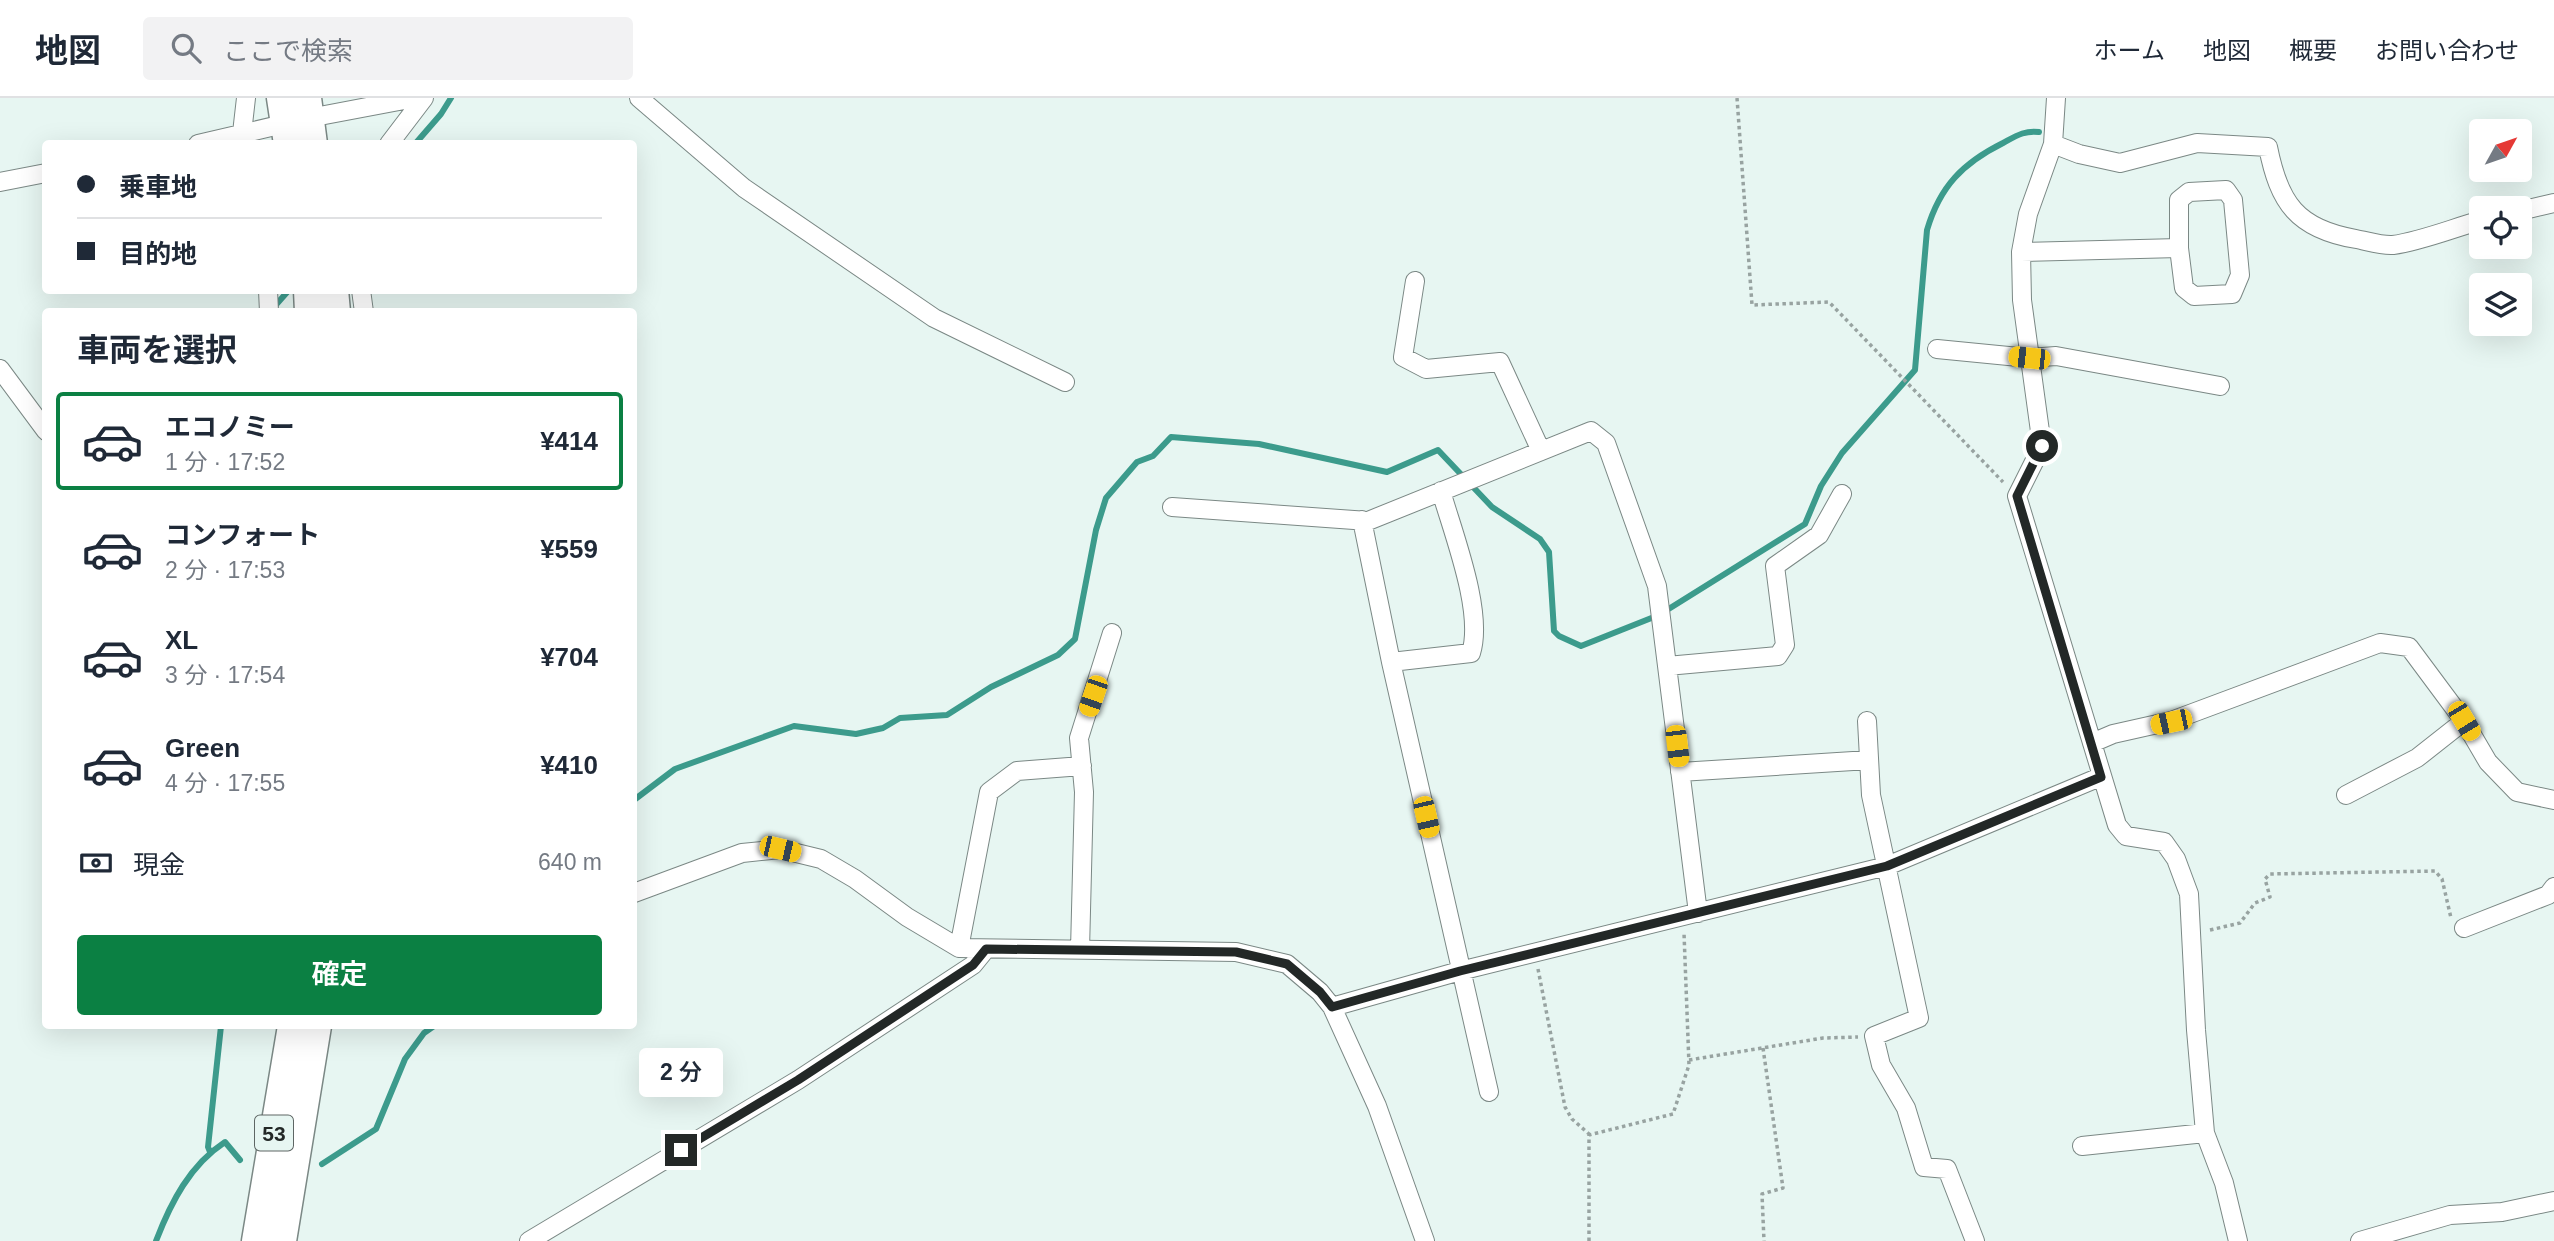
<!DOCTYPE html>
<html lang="ja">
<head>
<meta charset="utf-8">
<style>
  body { margin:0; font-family:Arial,"Noto Sans JP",sans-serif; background:#f2f2f3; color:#1f2937; height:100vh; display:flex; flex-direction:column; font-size:26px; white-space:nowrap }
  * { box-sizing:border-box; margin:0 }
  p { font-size:23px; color:#747a83 }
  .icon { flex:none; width:38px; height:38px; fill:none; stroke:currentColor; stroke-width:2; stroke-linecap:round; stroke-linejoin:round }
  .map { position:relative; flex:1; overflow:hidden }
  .panel { position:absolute; left:42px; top:210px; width:595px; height:721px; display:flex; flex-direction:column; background:#fff; border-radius:7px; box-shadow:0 7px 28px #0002 }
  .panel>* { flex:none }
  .guide { position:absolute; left:42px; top:42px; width:595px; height:154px; border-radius:7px; box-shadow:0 7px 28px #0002; display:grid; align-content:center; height:154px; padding:0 35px; background:#fff }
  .needle { width:46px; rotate:50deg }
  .controls { position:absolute; left:2469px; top:21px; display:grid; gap:14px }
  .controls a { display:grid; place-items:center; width:63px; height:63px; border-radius:7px; background:#fff; box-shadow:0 7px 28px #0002; font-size:35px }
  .end { position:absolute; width:32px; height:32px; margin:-16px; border:9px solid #232827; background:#fff; box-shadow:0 0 0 4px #fff }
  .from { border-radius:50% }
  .bubble { position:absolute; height:49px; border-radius:7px; background:#fff; box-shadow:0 7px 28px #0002; font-size:23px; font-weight:600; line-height:49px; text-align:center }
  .car { position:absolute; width:21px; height:42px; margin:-21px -10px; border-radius:9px; box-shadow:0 0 5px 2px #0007; background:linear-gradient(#f5c518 24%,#345 0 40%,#f5c518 0 76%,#345 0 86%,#f5c518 0) }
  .guide b { display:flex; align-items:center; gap:24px; height:66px; font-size:26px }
  .guide b+b { border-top:2px solid #e0e1e3 }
  .guide i { width:18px; height:18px; background:#1f2937 }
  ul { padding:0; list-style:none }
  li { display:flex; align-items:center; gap:21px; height:98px; margin:0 14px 10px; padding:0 21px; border:4px solid transparent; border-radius:7px }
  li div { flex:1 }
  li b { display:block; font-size:26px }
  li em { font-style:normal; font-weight:600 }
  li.on { border-color:#0b8043 }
  li>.icon { width:63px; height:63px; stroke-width:1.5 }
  h2 { padding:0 35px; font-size:32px; line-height:84px }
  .pay { display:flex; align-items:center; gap:18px; height:77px; padding:0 35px; font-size:26px }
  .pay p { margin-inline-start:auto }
  .primary-button { display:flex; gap:14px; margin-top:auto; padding:14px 35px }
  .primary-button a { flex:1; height:80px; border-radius:7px; background:#0b8043; color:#fff; font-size:28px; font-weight:600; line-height:80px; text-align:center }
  header { display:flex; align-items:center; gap:42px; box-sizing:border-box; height:98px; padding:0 35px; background:#fff; border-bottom:2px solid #e0e1e3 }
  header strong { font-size:33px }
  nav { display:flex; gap:38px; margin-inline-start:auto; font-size:24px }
  .search { width:490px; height:63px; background:#f2f2f3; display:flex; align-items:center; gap:18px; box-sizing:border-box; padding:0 24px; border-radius:7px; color:#747a83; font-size:26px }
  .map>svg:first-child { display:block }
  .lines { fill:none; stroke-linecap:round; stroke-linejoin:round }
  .stream { stroke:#3c9b8c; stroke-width:6 }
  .minor-casing { stroke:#7b8885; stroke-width:20 }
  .primary-casing { stroke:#7b8885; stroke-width:31 }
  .path { stroke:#98a3a1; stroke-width:3.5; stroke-dasharray:3.5 3.5; stroke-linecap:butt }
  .minor { stroke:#fff; stroke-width:18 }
  .primary { stroke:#fff; stroke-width:28 }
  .route { stroke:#232827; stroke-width:9 }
  .labels { text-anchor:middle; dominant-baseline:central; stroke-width:6; stroke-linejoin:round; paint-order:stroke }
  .shield { fill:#e7f6f2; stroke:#5e6664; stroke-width:2 }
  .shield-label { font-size:21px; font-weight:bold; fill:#232827 }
</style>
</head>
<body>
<header>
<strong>地図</strong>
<div class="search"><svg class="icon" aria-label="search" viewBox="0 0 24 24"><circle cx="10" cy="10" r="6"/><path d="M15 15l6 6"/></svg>ここで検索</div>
<nav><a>ホーム</a><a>地図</a><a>概要</a><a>お問い合わせ</a></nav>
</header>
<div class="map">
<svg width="2554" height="1143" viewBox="0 0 2554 1143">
  <rect width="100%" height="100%" fill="#e7f6f2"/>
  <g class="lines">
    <!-- stream -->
    <path class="stream" d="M415,46L441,16L451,0
      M274,209L289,192
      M634,702L675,671L794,628L856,636L883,630L900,620L947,617L991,589L1058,557L1075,541L1096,432L1106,400L1137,364L1153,358L1171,339L1259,346L1387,374L1438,352L1492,409L1540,441L1549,454L1554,533L1559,538L1581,548L1659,517L1805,426L1821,388L1842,355L1915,272L1927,132C1940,88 1963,65 2003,45C2016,38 2025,32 2039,34
      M210,1054L208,1049L221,928
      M322,1066L376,1031L405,961L424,935L434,928
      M156,1143C171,1104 190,1067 225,1044L240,1062"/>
    <defs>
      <path id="minor" d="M639,0L744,90L934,220L1065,284
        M2056,0L2053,46L2028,116L2021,154L2022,202L2042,348L2017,398L2117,727L2126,738L2164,744L2176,761L2189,796L2196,932L2205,1035L2224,1085L2238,1143
        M245,45L242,35L246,0
        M198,46L309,20L415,0
        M389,46L424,0
        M2053,46L2079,56L2120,65L2197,45L2268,49C2279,105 2297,131 2356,141C2367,143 2382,148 2393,147C2422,143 2453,130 2482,122
        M0,84L46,75
        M2520,113L2554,105
        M2021,154L2179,150V102L2189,94L2226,92L2233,102L2240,177L2232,196L2194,198L2184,190L2179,150
        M1415,183L1403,259L1426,271L1500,264L1541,353
        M268,192L269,214
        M361,192L364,214
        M1937,251L2029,260L2056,258L2220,288
        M0,271L46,333
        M1441,393C1453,435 1484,514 1471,555L1391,564L1489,994
        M1172,409L1368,423L1591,333L1606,345L1657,488L1698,815
        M1362,422L1391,564
        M1667,568L1778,558L1785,547L1775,468L1819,437L1842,396
        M1867,623L1871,697L1919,920L1874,938L1881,967L1906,1010L1924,1069L1947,1071L1975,1143
        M2092,645L2113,636L2171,623L2380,545L2409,549L2464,623L2488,664L2517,694L2554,702
        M1680,674L1869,662
        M2346,697L2417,660L2464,623
        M634,795L742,755L780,751L821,761L855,781L907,819L959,850L1236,854L1287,866L1320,894L1332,909L1377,1008L1425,1143
        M2464,830L2548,797L2554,789
        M959,850L989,694L1017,673L1082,668
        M1080,852L1084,694L1079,640L1112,535
        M1332,909L1460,873L1887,768L2100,679
        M2082,1048L2205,1035
        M529,1143L798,982L973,867L986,851
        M2360,1143L2450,1117L2502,1114L2554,1103"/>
      <path id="primary" d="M281,0L288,46
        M307,0L313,46
        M308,192L309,214
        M334,192L336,214
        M256,1143L292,928
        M282,1143L317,928"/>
    </defs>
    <!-- minor casing -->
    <use href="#minor" class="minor-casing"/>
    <!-- primary casing -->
    <use href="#primary" class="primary-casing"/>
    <!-- path -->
    <path class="path" d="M1737,0L1752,207L1829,204L2003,384
      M2210,832L2240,825L2255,805L2270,799L2265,781L2270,776L2435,773L2442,781L2451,820
      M1538,871L1565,1009L1572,1021L1589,1036
      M1763,950L1783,1090L1762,1096L1764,1143
      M1689,962L1823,940L1858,939
      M1589,1143V1037L1673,1016L1689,967L1684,835"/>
    <!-- minor -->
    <use href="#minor" class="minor"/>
    <!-- primary -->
    <use href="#primary" class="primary"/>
  </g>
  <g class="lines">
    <!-- route -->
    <path class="route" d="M681,1052L798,982L973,867L986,851L1236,854L1287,866L1320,894L1332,909L1460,873L1887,768L2101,679L2017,398L2042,348"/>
  </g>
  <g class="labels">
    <!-- shield labels -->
    <rect class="shield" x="255" y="1017.5" width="38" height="35" rx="5"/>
    <g class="shield-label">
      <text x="274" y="1035">53</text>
    </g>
  </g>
</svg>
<div class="controls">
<a><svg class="needle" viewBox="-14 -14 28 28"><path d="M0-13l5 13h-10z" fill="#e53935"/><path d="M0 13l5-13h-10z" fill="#747a83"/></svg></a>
<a><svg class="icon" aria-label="locate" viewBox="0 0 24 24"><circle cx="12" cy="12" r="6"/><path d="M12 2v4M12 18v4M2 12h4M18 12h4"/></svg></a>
<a><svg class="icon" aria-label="layers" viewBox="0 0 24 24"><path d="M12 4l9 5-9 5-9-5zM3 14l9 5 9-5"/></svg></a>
</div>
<i class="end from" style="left:2042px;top:348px"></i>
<i class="end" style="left:681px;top:1052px"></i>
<div class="bubble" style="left:639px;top:950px;width:84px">2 分</div>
<i class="car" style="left:2029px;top:260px;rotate:276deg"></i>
<i class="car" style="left:1093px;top:598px;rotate:199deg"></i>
<i class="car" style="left:2464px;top:623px;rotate:149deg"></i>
<i class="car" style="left:2171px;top:624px;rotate:258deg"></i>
<i class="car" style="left:1677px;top:648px;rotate:173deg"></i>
<i class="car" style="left:1426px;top:719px;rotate:167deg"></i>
<i class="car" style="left:780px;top:751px;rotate:103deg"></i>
<div class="guide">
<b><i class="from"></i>乗車地</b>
<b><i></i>目的地</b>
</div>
<section class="panel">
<h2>車両を選択</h2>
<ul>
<li class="on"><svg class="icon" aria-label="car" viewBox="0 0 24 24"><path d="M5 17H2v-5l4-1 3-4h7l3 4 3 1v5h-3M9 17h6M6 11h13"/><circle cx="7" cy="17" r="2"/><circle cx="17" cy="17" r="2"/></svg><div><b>エコノミー</b><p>1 分 · 17:52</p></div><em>¥414</em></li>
<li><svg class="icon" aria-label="car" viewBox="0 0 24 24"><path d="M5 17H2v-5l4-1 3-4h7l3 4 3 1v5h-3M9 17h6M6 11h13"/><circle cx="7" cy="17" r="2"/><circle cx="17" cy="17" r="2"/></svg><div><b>コンフォート</b><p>2 分 · 17:53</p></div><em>¥559</em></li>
<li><svg class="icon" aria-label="car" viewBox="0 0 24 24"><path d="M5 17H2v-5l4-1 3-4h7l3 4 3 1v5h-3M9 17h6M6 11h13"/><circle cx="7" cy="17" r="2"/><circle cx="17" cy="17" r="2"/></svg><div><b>XL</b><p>3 分 · 17:54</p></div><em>¥704</em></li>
<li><svg class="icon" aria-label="car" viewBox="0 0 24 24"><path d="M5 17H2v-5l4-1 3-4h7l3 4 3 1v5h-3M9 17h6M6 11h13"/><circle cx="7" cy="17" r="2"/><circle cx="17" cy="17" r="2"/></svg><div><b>Green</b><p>4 分 · 17:55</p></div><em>¥410</em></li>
</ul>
<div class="pay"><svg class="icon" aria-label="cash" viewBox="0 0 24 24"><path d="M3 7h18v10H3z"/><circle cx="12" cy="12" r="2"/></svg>現金<p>640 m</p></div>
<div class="primary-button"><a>確定</a></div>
</section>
</div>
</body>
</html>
